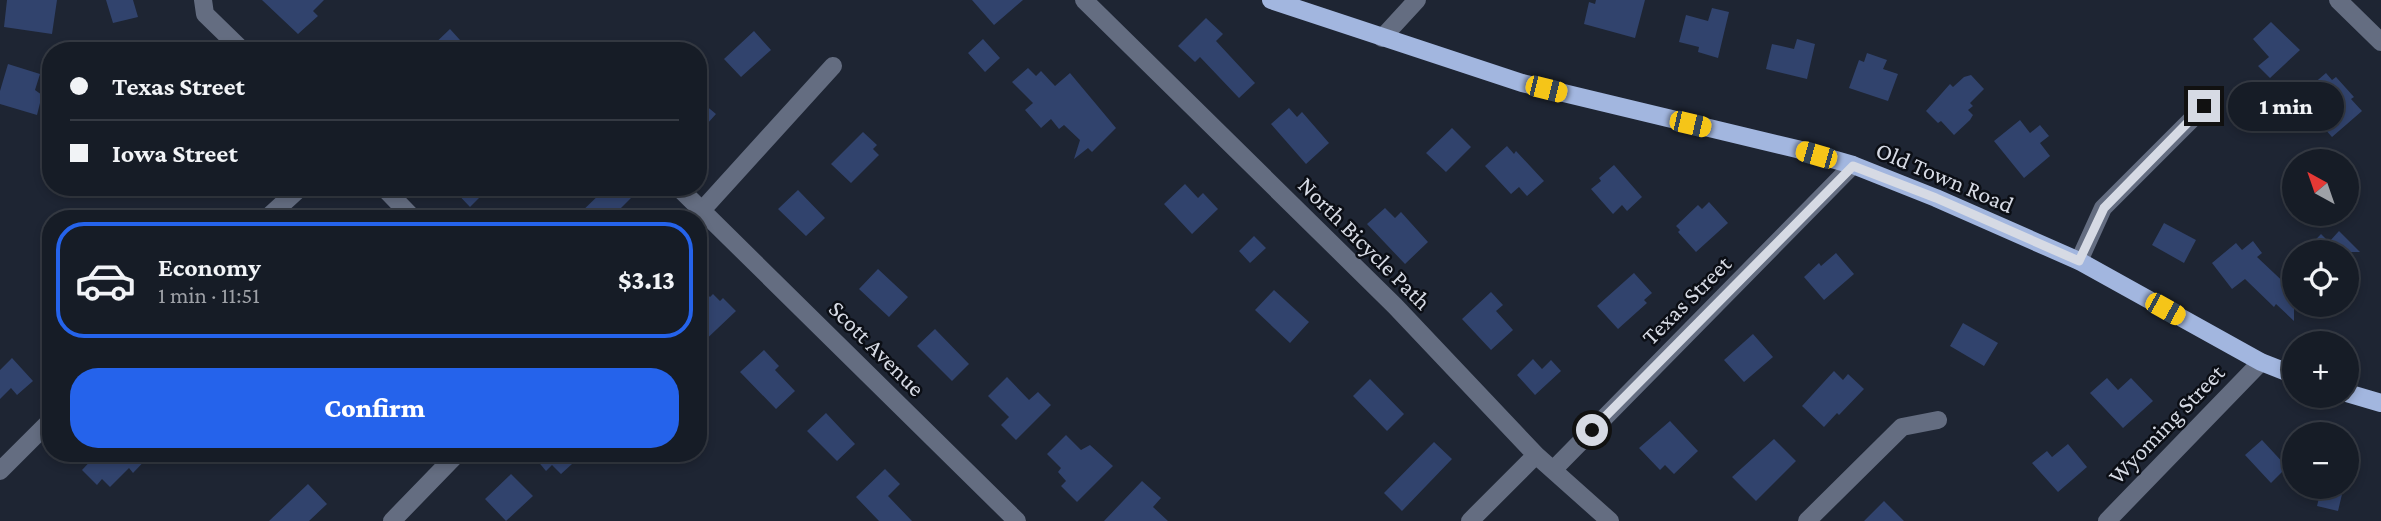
<!DOCTYPE html>
<html lang="en">
<head>
<meta charset="utf-8">
<style>
  body { margin:0; font-family:"Crimson Pro",serif; background:#1f252e; color:#f1f3f6; height:100vh; display:flex; flex-direction:column; font-size:26px; white-space:nowrap }
  * { box-sizing:border-box; margin:0 }
  p { font-size:23px; color:#9ea1a7 }
  .icon { flex:none; width:38px; height:38px; fill:none; stroke:currentColor; stroke-width:2; stroke-linecap:round; stroke-linejoin:round }
  .map { position:relative; flex:1; overflow:hidden }
  .panel { position:absolute; left:42px; top:210px; width:665px; height:252px; display:flex; flex-direction:column; background:#161c26; border-radius:28px; box-shadow:0 4px 10px #0003,0 0 0 2px #353a43 }
  .panel>* { flex:none }
  .guide { position:absolute; left:42px; top:42px; width:665px; height:154px; border-radius:28px; box-shadow:0 4px 10px #0003,0 0 0 2px #353a43; display:grid; align-content:center; height:154px; padding:0 28px; background:#161c26 }
  .needle { width:46px; rotate:320deg }
  .fabs { position:absolute; left:2282px; top:149px; display:grid; gap:14px }
  .fabs a { display:grid; place-items:center; width:77px; height:77px; border-radius:50%; background:#161c26; box-shadow:0 4px 10px #0003,0 0 0 2px #353a43; font-size:35px }
  .end { position:absolute; width:32px; height:32px; margin:-16px; border:9px solid #d6dae4; background:#111; box-shadow:0 0 0 4px #111 }
  .from { border-radius:50% }
  .bubble { position:absolute; height:49px; border-radius:24px; background:#161c26; box-shadow:0 4px 10px #0003,0 0 0 2px #353a43; font-size:23px; font-weight:800; line-height:49px; text-align:center }
  .car { position:absolute; width:21px; height:42px; margin:-21px -10px; border-radius:9px; box-shadow:0 0 5px 2px #0007; background:linear-gradient(#f5c518 24%,#345 0 40%,#f5c518 0 76%,#345 0 86%,#f5c518 0) }
  .guide b { display:flex; align-items:center; gap:24px; height:66px; font-size:26px }
  .guide b+b { border-top:2px solid #353a43 }
  .guide i { width:18px; height:18px; background:#f1f3f6 }
  ul { padding:12px 0 0; list-style:none }
  li { display:flex; align-items:center; gap:21px; height:116px; margin:0 14px 10px; padding:0 14px; border:4px solid #353a43; border-radius:28px }
  li div { flex:1 }
  li b { display:block; font-size:26px }
  li em { font-style:normal; font-weight:800 }
  li.current { border-color:#2563eb }
  li>.icon { width:63px; height:63px; stroke-width:1.5 }
  .action { display:flex; gap:14px; margin-top:auto; padding:14px 28px }
  .action a { flex:1; height:80px; border-radius:28px; background:#2563eb; color:#fff; font-size:28px; font-weight:800; line-height:80px; text-align:center }
  .map>svg:first-child { display:block }
  .building { fill:#31436d }
  .lines { fill:none; stroke-linecap:round; stroke-linejoin:round }
  .minor { stroke:#646d81; stroke-width:18 }
  .major { stroke:#a2b6df; stroke-width:18 }
  .route { stroke:#d6dae4; stroke-width:9 }
  .labels { text-anchor:middle; dominant-baseline:central; stroke-width:5; stroke-linejoin:round; paint-order:stroke }
  .street-label { font-size:24px; fill:#d6dae4; stroke:#0b0e15 }
</style>
</head>
<body>
<div class="map">
<svg width="2381" height="521" viewBox="0 0 2381 521">
  <rect width="100%" height="100%" fill="#1e2533"/>
  <!-- building -->
  <path class="building" d="M7,0H57L52,34L4,27Z
    M106,0H133L138,17L113,23Z
    M262,0H324L313,11L318,16L298,34Z
    M972,0H1023L994,25Z
    M1596,0H1645L1635,38L1584,24L1589,2L1595,4Z
    M1712,8L1729,12L1718,58L1698,52L1699,47L1679,42L1686,15L1708,21Z
    M1206,18L1223,34L1216,41L1255,83L1239,98L1200,57L1195,62L1178,46Z
    M2271,22L2300,50L2270,78L2258,66L2269,57L2253,39Z
    M450,29L470,51H427Z
    M754,31L771,50L741,77L724,59Z
    M983,39L1000,58L985,72L968,53Z
    M1797,39L1815,44L1807,79L1766,69L1772,44L1794,49Z
    M1867,53L1887,60L1883,69L1898,74L1888,101L1849,88L1859,60L1864,62Z
    M8,64L40,74L35,90L42,95L37,115L0,104V91Z
    M1028,68L1036,76L1041,71L1055,86L1070,73L1116,128L1092,152L1088,148L1074,159L1080,140L1064,125L1059,129L1051,119L1041,128L1025,110L1033,103L1012,82Z
    M2326,73L2332,80L2336,77L2354,97L2351,99L2362,111L2332,137L2307,109L2314,102L2305,91Z
    M1971,75L1984,89L1970,103L1973,106L1968,110L1973,115L1970,120L1954,135L1941,121L1938,123L1926,111L1950,84L1953,87L1964,77Z
    M698,99L716,114L698,134Z
    M1289,108L1297,117L1302,112L1329,143L1306,164L1271,124Z
    M2020,120L2030,133L2040,125L2049,136L2040,143L2050,156L2024,178L1994,141Z
    M1452,128L1471,147L1446,172L1426,153Z
    M863,132L877,145L873,149L879,155L851,183L831,164Z
    M1507,146L1514,154L1516,151L1544,181L1527,196L1519,187L1511,194L1485,166Z
    M1614,165L1642,197L1627,211L1622,205L1613,214L1591,189L1601,181L1599,178Z
    M1185,184L1198,198L1203,193L1218,209L1192,234L1164,204Z
    M451,187H490L470,207Z
    M607,187H642L610,219H574Z
    M798,190L825,218L806,236L778,209Z
    M1709,202L1728,223L1696,252L1678,232L1680,230L1676,226L1698,205L1702,209Z
    M1385,208L1395,218L1401,212L1428,242L1405,264L1367,224Z
    M2164,223L2196,240L2184,263L2152,245Z
    M2339,231L2360,252H2304L2321,234L2329,242Z
    M1254,236L1266,248L1250,263L1239,251Z
    M2253,241L2262,253L2257,257L2294,292V321L2276,304L2274,307L2245,279L2232,289L2212,263L2236,243L2242,250Z
    M1836,253L1854,274L1824,300L1804,277L1819,263L1821,266Z
    M878,269L908,297L889,317L859,289Z
    M1634,273L1652,293L1644,300L1647,303L1618,329L1597,306Z
    M698,285L710,297L713,294L720,301L723,298L736,311L698,347Z
    M1274,290L1309,322L1290,343L1255,310Z
    M1491,292L1503,305L1496,311L1513,330L1491,350L1462,319Z
    M1963,323L1998,343L1984,366L1950,346Z
    M935,329L969,364L952,381L917,346Z
    M1753,334L1773,357L1744,382L1724,360Z
    M764,350L779,366L775,370L795,391L776,409L740,372Z
    M12,358L33,381L17,395L11,388L0,399V370Z
    M1533,359L1542,369L1551,360L1561,371L1535,395L1517,375Z
    M1834,371L1843,380L1848,374L1864,389L1839,415L1837,413L1824,427L1802,406Z
    M1007,377L1029,400L1038,392L1051,405L1016,440L1001,425L1009,417L988,396Z
    M2107,378L2118,390L2131,378L2153,401L2123,428L2090,393Z
    M1370,379L1404,414L1387,431L1353,396Z
    M826,413L855,444L837,461L807,431Z
    M1670,421L1698,451L1674,474L1665,465L1660,470L1639,448Z
    M1066,435L1081,450L1090,445L1113,466L1077,502L1061,486L1066,481L1058,472L1061,468L1047,454Z
    M1774,439L1796,461L1756,501L1732,477Z
    M2262,440L2287,467L2271,483L2245,455Z
    M1434,442L1452,459L1402,511L1384,493Z
    M2068,444L2087,467L2058,492L2032,463L2047,451L2052,457Z
    M98,453H152L133,473L129,468L110,487L102,479L97,485L82,470Z
    M531,453H566L563,455L572,464L561,474L552,465L546,471Z
    M885,469L900,484L888,496L912,521H879L856,497Z
    M511,474L533,496L506,521L485,499Z
    M1142,481L1161,498L1153,507L1168,521H1104Z
    M308,484L327,504L309,521H269Z
    M2322,486H2344L2338,511L2317,506Z
    M1884,501L1904,521H1864Z"/>
  <g class="lines">
    <!-- minor -->
    <path class="minor" d="M203,0L205,14L243,51
      M1084,0L1395,306L1536,455L1610,521
      M2338,0L2381,42
      M1382,38L1417,0
      M383,187L414,219
      M678,187L1017,521
      M266,219L301,187
      M694,219L833,66
      M2079,261L2103,208L2205,106
      M1553,470L1853,165
      M0,471L51,420
      M392,521L458,453
      M1470,521L1536,455
      M1807,521L1902,427L1938,420
      M2107,521L2261,362"/>
    <!-- major -->
    <path class="major" d="M1271,0L1522,83L1797,149L1853,165L1936,198L2079,261L2261,362L2294,375
      M2347,393L2381,403"/>
  </g>
  <g class="lines">
    <!-- route -->
    <path class="route" d="M1592,430L1853,166L1936,198L2079,261L2104,208L2204,106"/>
  </g>
  <g class="labels">
    <!-- street labels -->
    <g class="street-label">
      <text transform="translate(1945 177) rotate(23)">Old Town Road</text>
      <text transform="translate(1365 243) rotate(45)">North Bicycle Path</text>
      <text transform="translate(1686 300) rotate(-45)">Texas Street</text>
      <text transform="translate(877 348) rotate(45)">Scott Avenue</text>
      <text transform="translate(2166 424) rotate(-46)">Wyoming Street</text>
    </g>
  </g>
</svg>
<div class="fabs">
<a><svg class="needle" viewBox="-14 -14 28 28"><path d="M0-13l5 13h-10z" fill="#e53935"/><path d="M0 13l5-13h-10z" fill="#9ea1a7"/></svg></a>
<a><svg class="icon" aria-label="locate" viewBox="0 0 24 24"><circle cx="12" cy="12" r="6"/><path d="M12 2v4M12 18v4M2 12h4M18 12h4"/></svg></a>
<a>+</a>
<a>−</a>
</div>
<i class="end from" style="left:1592px;top:430px"></i>
<i class="end" style="left:2204px;top:106px"></i>
<div class="bubble" style="left:2228px;top:82px;width:116px">1 min</div>
<i class="car" style="left:1546px;top:89px;rotate:104deg"></i>
<i class="car" style="left:1690px;top:124px;rotate:103deg"></i>
<i class="car" style="left:1816px;top:155px;rotate:286deg"></i>
<i class="car" style="left:2165px;top:309px;rotate:119deg"></i>
<div class="guide">
<b><i class="from"></i>Texas Street</b>
<b><i></i>Iowa Street</b>
</div>
<section class="panel">
<ul>
<li class="current"><svg class="icon" aria-label="car" viewBox="0 0 24 24"><path d="M5 17H2v-5l4-1 3-4h7l3 4 3 1v5h-3M9 17h6M6 11h13"/><circle cx="7" cy="17" r="2"/><circle cx="17" cy="17" r="2"/></svg><div><b>Economy</b><p>1 min · 11:51</p></div><em>$3.13</em></li>
</ul>
<div class="action"><a>Confirm</a></div>
</section>
</div>
</body>
</html>
